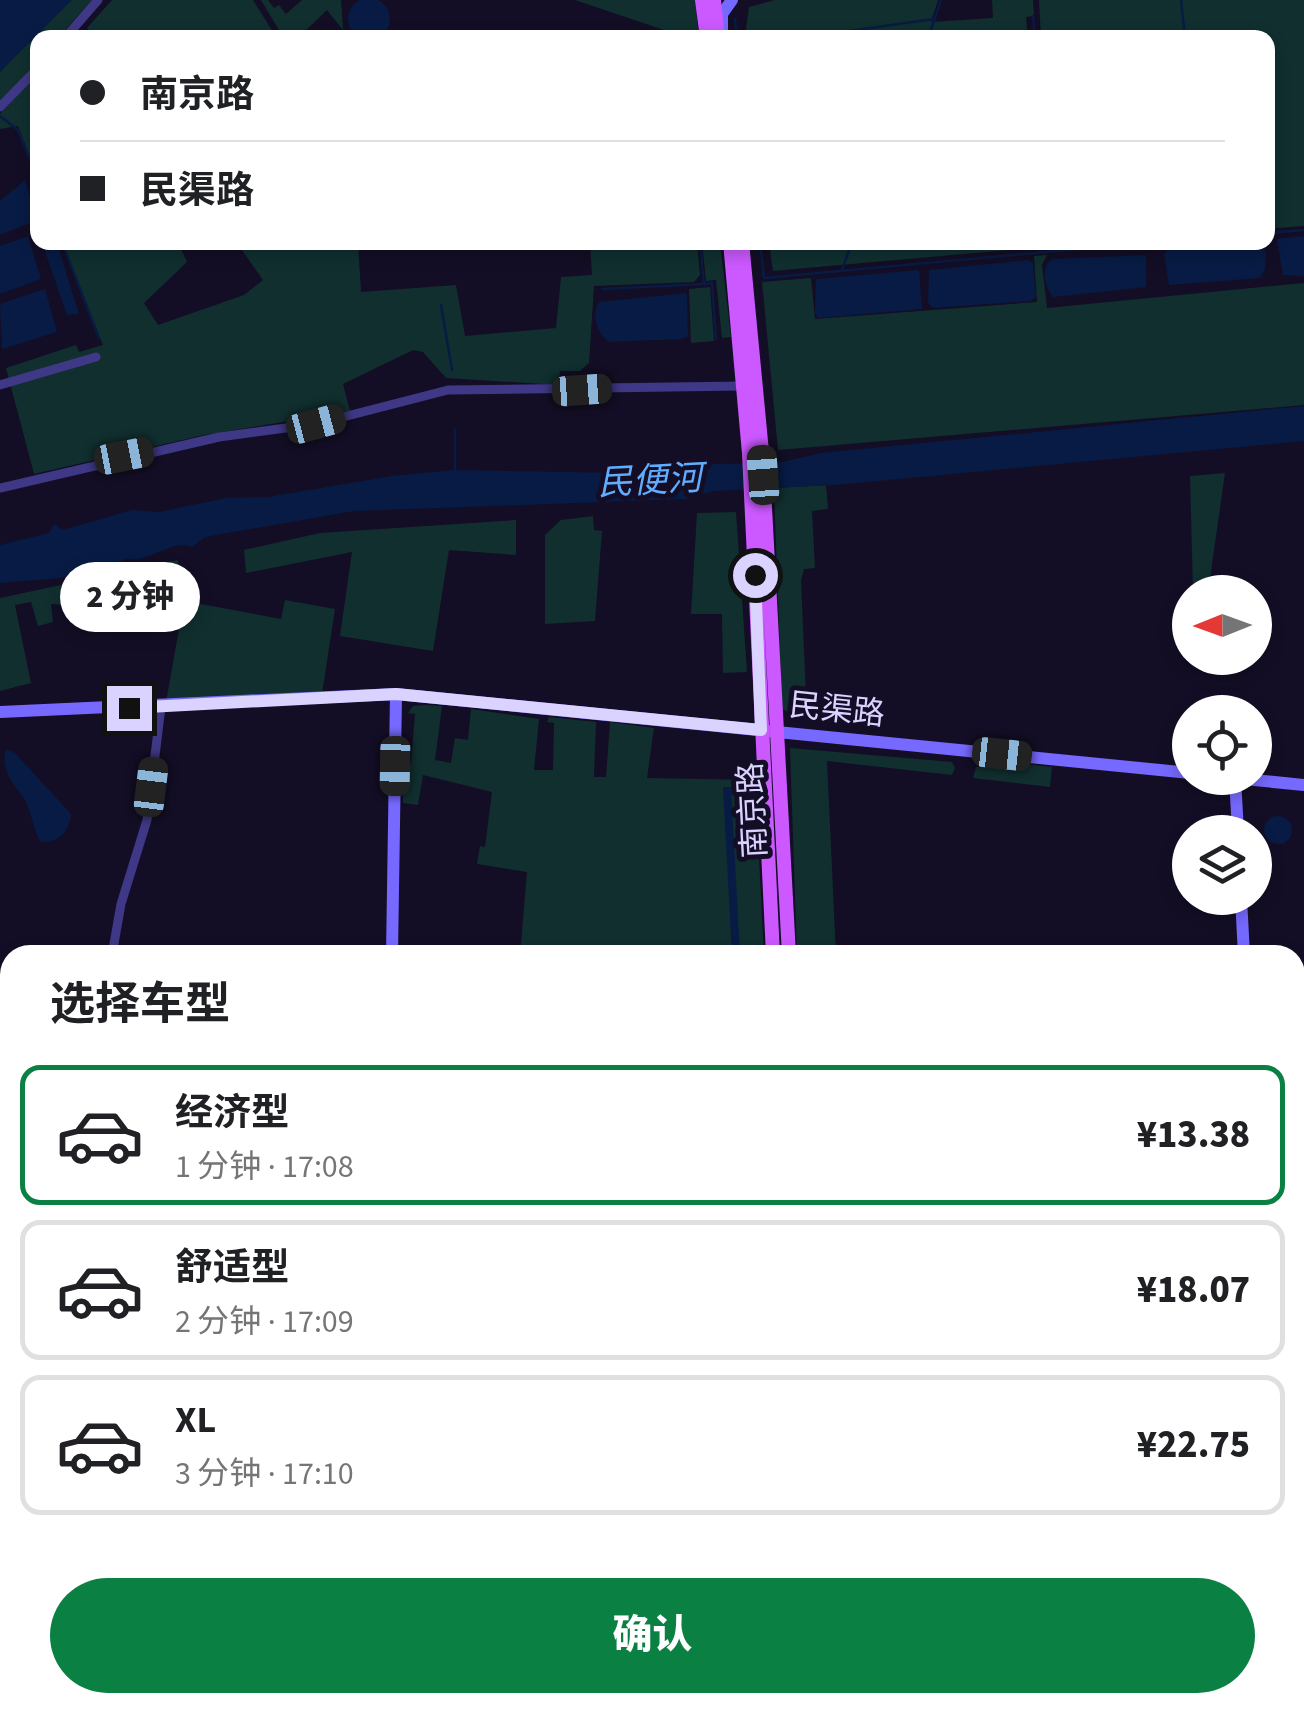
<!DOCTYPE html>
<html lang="zh">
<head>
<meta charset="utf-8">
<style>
  body { margin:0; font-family:"Source Sans 3","Noto Sans SC",sans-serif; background:#f6f6f6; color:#202124; height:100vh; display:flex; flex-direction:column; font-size:38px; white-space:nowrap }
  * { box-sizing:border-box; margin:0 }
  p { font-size:32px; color:#757577 }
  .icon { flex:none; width:55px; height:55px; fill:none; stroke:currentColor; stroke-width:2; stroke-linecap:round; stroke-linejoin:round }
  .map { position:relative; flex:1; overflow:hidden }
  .details { position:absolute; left:0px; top:945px; width:1305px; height:768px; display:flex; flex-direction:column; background:#fff; border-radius:30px 30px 0 0; box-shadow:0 5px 15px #0003 }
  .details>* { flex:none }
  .top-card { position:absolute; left:30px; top:30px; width:1245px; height:220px; border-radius:20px; box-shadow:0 5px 15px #0003; display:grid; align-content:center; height:220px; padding:0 50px; background:#fff }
  .needle { width:65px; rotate:269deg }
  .tools { position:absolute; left:1172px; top:575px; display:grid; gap:20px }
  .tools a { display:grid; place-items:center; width:100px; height:100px; border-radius:50%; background:#fff; box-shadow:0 5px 15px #0003; font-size:50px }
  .end { position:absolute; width:45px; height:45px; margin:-22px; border:12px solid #dad2ff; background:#111; box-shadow:0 0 0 5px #111 }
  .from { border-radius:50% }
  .bubble { position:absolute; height:70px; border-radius:35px; background:#fff; box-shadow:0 5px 15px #0003; font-size:32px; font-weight:800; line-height:70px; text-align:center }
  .car { position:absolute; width:30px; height:60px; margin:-30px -15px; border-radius:12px; box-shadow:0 0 8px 2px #0007; background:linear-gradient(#222 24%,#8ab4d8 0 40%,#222 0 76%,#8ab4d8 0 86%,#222 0) }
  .top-card b { display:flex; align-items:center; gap:35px; height:95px; font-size:38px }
  .top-card b+b { border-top:2px solid #e0e0e0 }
  .top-card i { width:25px; height:25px; background:#202124 }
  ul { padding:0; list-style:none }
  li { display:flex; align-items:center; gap:30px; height:140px; margin:0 20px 15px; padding:0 30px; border:5px solid #e0e0e0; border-radius:20px }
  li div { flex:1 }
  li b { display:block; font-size:38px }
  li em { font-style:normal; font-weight:800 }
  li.active { border-color:#0b8043 }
  li>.icon { width:90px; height:90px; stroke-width:1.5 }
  h2 { padding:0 50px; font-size:45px; line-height:120px }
  .primary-button { display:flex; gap:20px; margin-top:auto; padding:20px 50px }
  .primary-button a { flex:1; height:115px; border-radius:60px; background:#0b8043; color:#fff; font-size:40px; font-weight:800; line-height:115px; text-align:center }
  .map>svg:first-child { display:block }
  .green { fill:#112f2f }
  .water { fill:#081b44 }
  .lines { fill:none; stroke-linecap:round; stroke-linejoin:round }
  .stream { stroke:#081b44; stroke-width:2.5 }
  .street { stroke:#3f3886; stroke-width:9 }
  .secondary { stroke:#7669ff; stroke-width:12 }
  .primary { stroke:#cb59ff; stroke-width:14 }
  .route { stroke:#dad2ff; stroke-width:12 }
  .labels { text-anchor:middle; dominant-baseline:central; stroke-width:10; stroke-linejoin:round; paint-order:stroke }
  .street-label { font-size:32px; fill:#dad2ff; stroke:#130e25 }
  .water-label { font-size:35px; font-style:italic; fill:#60acff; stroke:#130e25 }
</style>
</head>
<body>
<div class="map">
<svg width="1304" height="1712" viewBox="0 0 1304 1712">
  <rect width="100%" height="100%" fill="#130e25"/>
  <!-- green -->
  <path class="green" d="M70,0H92L59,37L38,38L37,62L0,102V72Z
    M112,0H253L276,37H96L87,28Z
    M261,0H268L274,8L279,5L286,14L302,0H341L343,30L327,10L299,37H283Z
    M575,0H695L699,37H663L664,30Z
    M775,0H938L931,22L993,18L992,0H1033L1034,16L1026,17L1028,38L745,37L749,7Z
    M1039,0H1304V226L1268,229V38L1041,37Z
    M37,74V176L18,126L0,129V114Z
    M62,243H178L187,262L144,303L158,325L244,295L263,280L237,243H358L361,292L456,285L465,336L556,328L561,277L592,275L590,243H697L700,275L694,282L594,286L589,363L580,371H560L559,385L446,378L423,352L413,350L343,384L350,411L204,435L34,474L6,368L76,345L79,352L103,345Z
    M702,243H720L731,337L722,338L716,280L706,281Z
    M1042,243V247L773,271L769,243Z
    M1047,255L1042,265L1047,308L1304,283V405L778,450L762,282L811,278L815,319L1037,302L1034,256Z
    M710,287L714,341L691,343L689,289Z
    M1225,473L1208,592H1193L1190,476Z
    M826,485L828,509L812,511L815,568L804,569L801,581L807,720L782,709L774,488Z
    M736,512L747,672L723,673L722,614H691L697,513Z
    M593,516L594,530L602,531L595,621L545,624V535L561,520Z
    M516,520V555L449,550L433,651L340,636L352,552L246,573L244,550L320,533Z
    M178,560V599L119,602L118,624L70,623L67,605L51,604L53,622L38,626L31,602L15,605L31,683L0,691V598Z
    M285,600L335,609L322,694L166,702L184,601L281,619Z
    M424,705L442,706L435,760L451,763L455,738L468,740L471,709L539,719L534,770H553L554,723L547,722L549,717L596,722L594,777H606L610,722L654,728L647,778L755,780L764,955H520L527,872L477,864L480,846L485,847L492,792L423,775L418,805L403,803V763H411L415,714L408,713L413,706Z
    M790,748L952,762L955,768L952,775L827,761L836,955H797Z
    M994,761L1052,767L1050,787L973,778L976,767H993Z
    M1295,1237H1304V1382L1295,1383Z"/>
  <!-- water -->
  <path class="water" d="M348 19a21 21 0 1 1 42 0a21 21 0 1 1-42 0Z
    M0,0H72L0,72Z
    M25,180L37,220L0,235V201Z
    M28,236L41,279L0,294V246Z
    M1304,236V276L1283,275L1277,239Z
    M42,243H57L79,314L67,315Z
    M1258,244L1266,252L1265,269L1260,278L1169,285L1164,254L1169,249Z
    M1146,255V287L1053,297C1045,287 1040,267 1052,259Z
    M1028,260L1033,263L1036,297L1030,301L933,308L928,303L929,270Z
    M919,270L922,309L818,318L815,313L816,279Z
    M45,289L57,332L2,349L0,304Z
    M687,293L688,336L682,339L609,342C597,333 591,315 599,302Z
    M1304,406V441L835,485L714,491L686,499L354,511L205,537L192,547C170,539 151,563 128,559L60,578L0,583V545L49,533L54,524L63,530L132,510L159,512L226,498L268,497L392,476L455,470L623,473L703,464L778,463L821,453Z
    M6,749L15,753L71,814C69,831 60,843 41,842C32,829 32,810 23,797C13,784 0,768 6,749Z
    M723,787H731L740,955H732Z
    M1264 830a14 14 0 1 1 28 0a14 14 0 1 1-28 0Z"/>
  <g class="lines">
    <!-- stream -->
    <path class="stream" d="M1181,0L1185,38
      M1033,16L1035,38
      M735,19L737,38
      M800,38L934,19
      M928,38L941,0
      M0,116L18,130L38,180
      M1268,233L1304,230
      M62,242L99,338
      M700,242L704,284L712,283L716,339
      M760,242L764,278L1155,242
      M842,270L852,242
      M602,289L704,284
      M441,305L452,370
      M455,473V429"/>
    <!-- street -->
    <path class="street" d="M65,38L98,0
      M0,107L38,68
      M0,385L96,357
      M0,488L219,437L316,424L448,390L744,386
      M112,955L121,904L147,820L161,707
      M0,992L10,993
      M1295,1534H1304
      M558,1712V1702
      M889,1712L890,1702
      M942,1712V1702
      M1091,1712V1702
      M1145,1712L1146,1702
      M1229,1712V1702"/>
    <!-- secondary -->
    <path class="secondary" d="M722,30V14L732,0
      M0,712L396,694L1190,773
      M1234,778L1304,785
      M1235,778L1238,832
      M1241,898L1244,955
      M392,955L396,694
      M1295,1220H1304
      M0,1249H10
      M0,1652L10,1651
      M1295,1659H1304
      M0,1663H10
      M372,1712L373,1702"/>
    <!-- primary -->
    <path class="primary" d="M702,0L707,38
      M714,0L718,38
      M730,242L749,453L773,955
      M742,242L762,452L789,955
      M809,1702L811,1712
      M827,1702L828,1712"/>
  </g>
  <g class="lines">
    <!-- route -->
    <path class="route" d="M129,708L396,694L761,730L755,575"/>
  </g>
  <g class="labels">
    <!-- street labels -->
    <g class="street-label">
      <text transform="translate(837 710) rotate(6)">民渠路</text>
      <text transform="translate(753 810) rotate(-93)">南京路</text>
    </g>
    <!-- water labels -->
    <g class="water-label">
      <text transform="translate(650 481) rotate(-3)">民便河</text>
    </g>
  </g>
</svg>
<div class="tools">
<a><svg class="needle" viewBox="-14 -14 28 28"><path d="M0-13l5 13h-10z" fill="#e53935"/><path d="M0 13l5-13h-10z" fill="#757577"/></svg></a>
<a><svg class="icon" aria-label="locate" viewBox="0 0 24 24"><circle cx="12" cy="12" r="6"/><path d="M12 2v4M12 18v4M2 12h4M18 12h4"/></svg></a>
<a><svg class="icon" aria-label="layers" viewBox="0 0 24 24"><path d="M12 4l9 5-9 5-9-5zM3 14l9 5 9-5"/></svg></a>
</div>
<i class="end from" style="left:755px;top:575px"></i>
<i class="end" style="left:129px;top:708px"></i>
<div class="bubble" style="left:60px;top:562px;width:140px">2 分钟</div>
<i class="car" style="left:582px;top:390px;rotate:86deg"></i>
<i class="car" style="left:316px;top:424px;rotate:75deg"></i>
<i class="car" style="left:124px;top:456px;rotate:79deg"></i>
<i class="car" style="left:763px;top:475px;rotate:356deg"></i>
<i class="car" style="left:1002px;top:754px;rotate:96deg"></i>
<i class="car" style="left:395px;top:766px;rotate:181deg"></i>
<i class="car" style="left:151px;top:787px;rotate:7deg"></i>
<div class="top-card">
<b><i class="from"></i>南京路</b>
<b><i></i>民渠路</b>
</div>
<section class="details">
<h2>选择车型</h2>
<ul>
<li class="active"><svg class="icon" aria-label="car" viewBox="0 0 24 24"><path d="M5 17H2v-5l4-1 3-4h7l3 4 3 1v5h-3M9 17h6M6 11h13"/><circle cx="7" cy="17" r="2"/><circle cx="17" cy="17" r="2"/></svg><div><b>经济型</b><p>1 分钟 · 17:08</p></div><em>¥13.38</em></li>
<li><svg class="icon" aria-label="car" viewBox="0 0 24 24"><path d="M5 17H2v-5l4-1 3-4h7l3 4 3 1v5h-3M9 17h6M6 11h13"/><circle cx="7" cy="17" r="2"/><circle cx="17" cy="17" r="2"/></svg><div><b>舒适型</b><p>2 分钟 · 17:09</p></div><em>¥18.07</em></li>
<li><svg class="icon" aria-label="car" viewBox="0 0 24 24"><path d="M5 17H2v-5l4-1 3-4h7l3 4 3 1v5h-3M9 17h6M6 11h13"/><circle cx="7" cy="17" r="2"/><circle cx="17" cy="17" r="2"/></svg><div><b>XL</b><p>3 分钟 · 17:10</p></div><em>¥22.75</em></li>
</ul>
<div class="primary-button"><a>确认</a></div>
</section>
</div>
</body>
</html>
